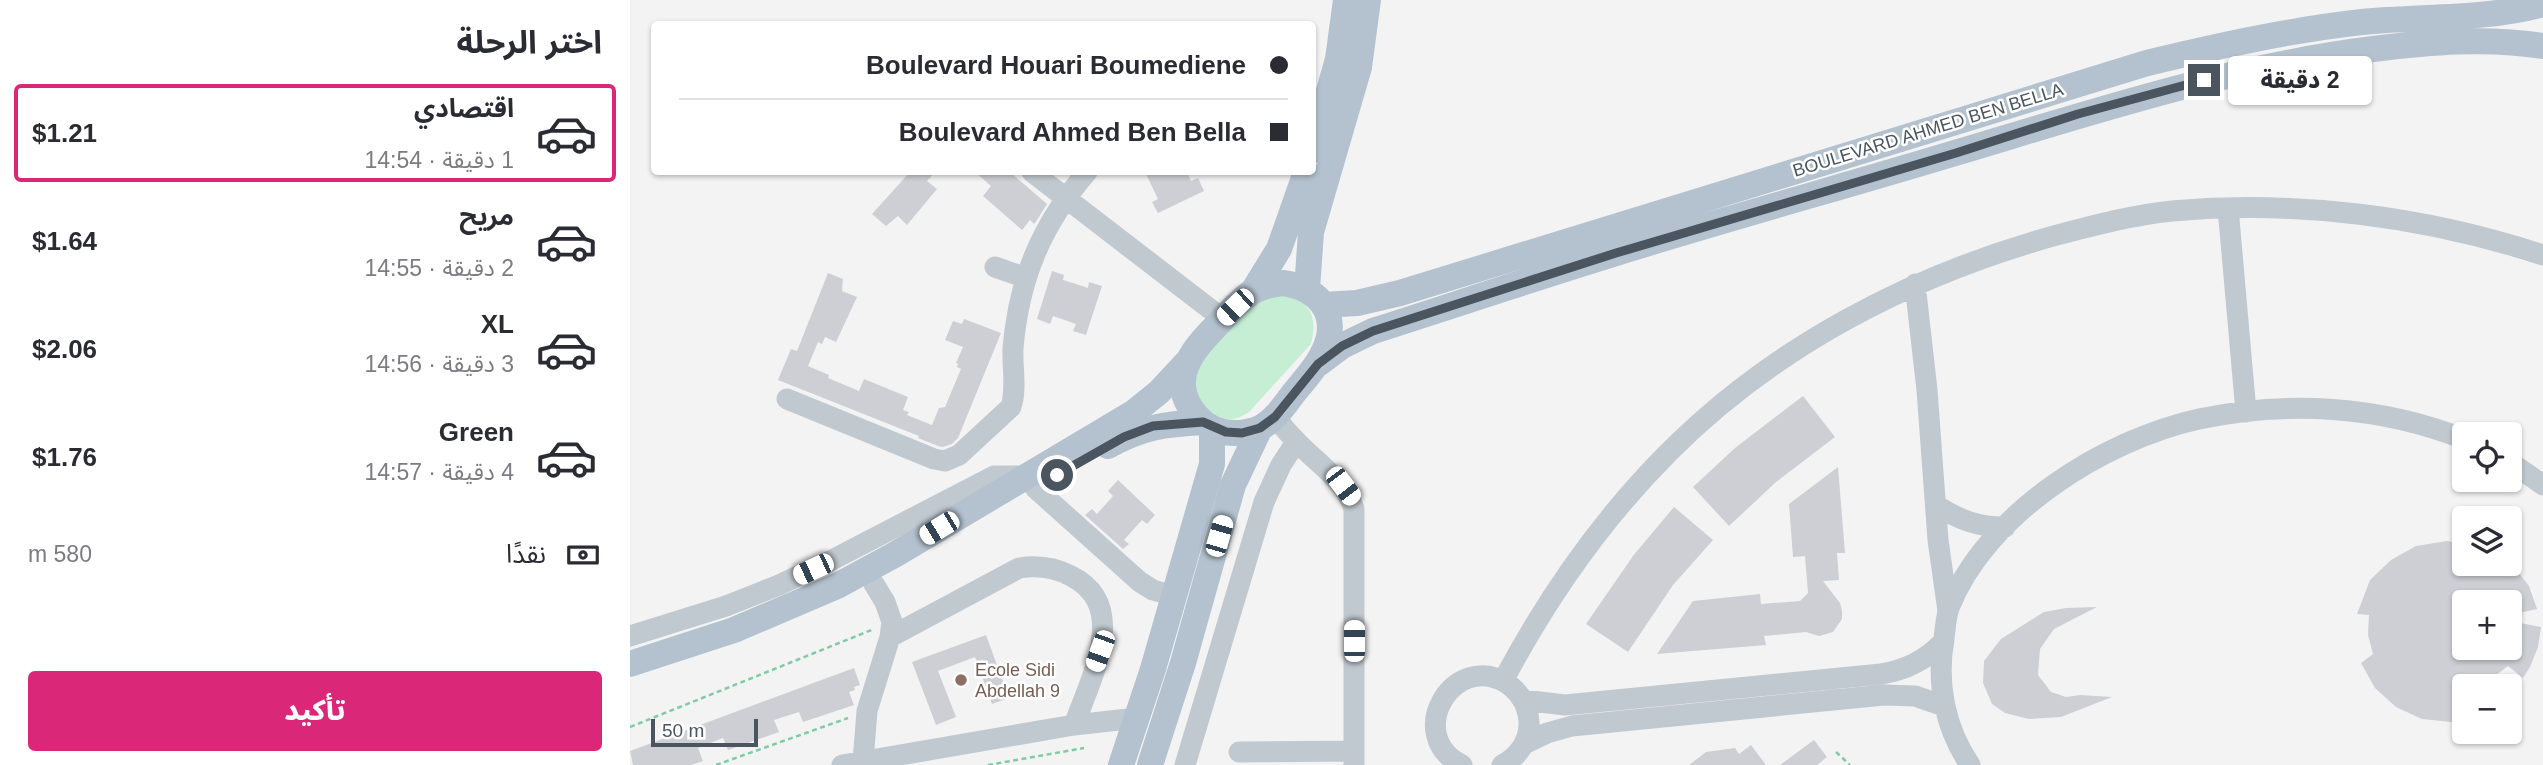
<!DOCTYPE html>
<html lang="ar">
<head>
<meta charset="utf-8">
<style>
  body { margin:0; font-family:Helvetica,"Noto Sans Arabic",sans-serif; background:#f2f2f3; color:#2b2b33; direction:rtl; height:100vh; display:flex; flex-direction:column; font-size:26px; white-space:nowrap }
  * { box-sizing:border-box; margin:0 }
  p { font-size:23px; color:#7c7c81 }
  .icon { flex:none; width:38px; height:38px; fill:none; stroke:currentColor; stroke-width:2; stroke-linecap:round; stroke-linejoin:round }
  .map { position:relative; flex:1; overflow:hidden; direction:ltr }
  .details { display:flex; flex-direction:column; background:#fff; width:630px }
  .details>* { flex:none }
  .guide { position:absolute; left:21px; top:21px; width:665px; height:154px; border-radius:7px; box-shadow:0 2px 5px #0004; direction:rtl; display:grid; align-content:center; height:154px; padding:0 28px; background:#fff }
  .tools { position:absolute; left:1822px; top:422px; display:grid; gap:14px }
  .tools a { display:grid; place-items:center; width:70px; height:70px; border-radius:7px; background:#fff; box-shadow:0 2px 5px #0004; font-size:35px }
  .scale { position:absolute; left:21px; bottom:18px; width:107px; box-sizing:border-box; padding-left:7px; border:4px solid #4b555f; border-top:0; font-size:19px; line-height:24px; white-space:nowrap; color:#4b555f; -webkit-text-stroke:5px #fff; paint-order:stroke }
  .end { position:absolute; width:32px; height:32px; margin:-16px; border:9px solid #4b555f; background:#fff; box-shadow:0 0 0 4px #fff }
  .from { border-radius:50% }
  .bubble { position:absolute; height:49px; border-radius:7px; background:#fff; box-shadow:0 2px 5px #0004; font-size:23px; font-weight:800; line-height:49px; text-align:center; direction:rtl }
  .car { position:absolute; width:21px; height:42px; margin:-21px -10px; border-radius:9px; box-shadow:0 0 5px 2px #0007; background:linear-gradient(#fff 24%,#345 0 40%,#fff 0 76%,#345 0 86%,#fff 0) }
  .guide b { display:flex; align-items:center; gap:24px; height:66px; font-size:26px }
  .guide b+b { border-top:2px solid #e1e1e2 }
  .guide i { width:18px; height:18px; background:#2b2b33 }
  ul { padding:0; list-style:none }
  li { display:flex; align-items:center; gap:21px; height:98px; margin:0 14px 10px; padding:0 14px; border:4px solid transparent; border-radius:7px }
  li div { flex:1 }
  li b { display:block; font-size:26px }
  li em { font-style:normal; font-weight:800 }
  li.on { border-color:#db2777 }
  li>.icon { width:63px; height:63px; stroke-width:1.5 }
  h2 { padding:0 28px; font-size:32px; line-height:84px }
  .pay { display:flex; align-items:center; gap:18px; height:77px; padding:0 28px; font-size:26px }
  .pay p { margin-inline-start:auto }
  .cta { display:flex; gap:14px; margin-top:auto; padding:14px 28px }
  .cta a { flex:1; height:80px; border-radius:7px; background:#db2777; color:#fff; font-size:28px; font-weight:800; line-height:80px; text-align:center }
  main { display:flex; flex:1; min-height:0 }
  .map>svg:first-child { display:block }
  .green { fill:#c5eed5 }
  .building { fill:#cdcfd4 }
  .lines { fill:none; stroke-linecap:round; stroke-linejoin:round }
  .path { stroke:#7ecba5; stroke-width:2.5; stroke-dasharray:5 3.5; stroke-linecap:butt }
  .minor { stroke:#c1c9d0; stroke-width:21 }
  .major { stroke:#b4c2cf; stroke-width:26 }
  .route { stroke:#4b555f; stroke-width:9 }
  .education-dot { fill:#8d6e63; stroke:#fff; stroke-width:2.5 }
  .labels { text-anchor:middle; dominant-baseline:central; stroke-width:5; stroke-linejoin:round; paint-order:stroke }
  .street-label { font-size:18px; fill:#4b555f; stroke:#fff }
  .education-label { font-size:18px; fill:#785e54; stroke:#fff; text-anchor:start }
</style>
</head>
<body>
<main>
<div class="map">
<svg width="1913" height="765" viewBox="0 0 1913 765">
  <rect width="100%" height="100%" fill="#f4f3f3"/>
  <!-- green -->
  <path class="green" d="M662,291C681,310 688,316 681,344L619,412C594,429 582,413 564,396V367L618,299Z"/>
  <!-- building -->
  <path class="building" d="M280,172H305L297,181L307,189L277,225L268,216L256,226L242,214Z
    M345,172H380L417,204L407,220L404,224L400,220L392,230L353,196L361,186Z
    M515,172H557L561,181L568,178L574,191L528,213L522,202L528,199Z
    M422,271L434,275L433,280L446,284L458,288L459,282L472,286L456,335L443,331L446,324L423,316L420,324L407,319Z
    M198,273L213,279L212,291L227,297L206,342L195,337L192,344L188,342L178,366L199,375L198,378L229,391L234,379L278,397L273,410L279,412L277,415L302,425L309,408L315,407L331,369L327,367L328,364L326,363L333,347L315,340L323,321L332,324L334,319L371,333L328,438L322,444L313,447L308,446L288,438L289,436L148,380L161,349L167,351Z
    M1173,396L1205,437L1146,482L1099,526L1063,487L1105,448Z
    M1208,467L1215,553H1207L1209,580L1193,581L1210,603L1212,611V619L1203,632L1189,636L1176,632L1134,636L1136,645L1027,654L1063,601L1130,594L1131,604L1170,601L1178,593L1175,556L1163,557L1159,504Z
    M488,480L525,515L517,524L512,520L494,540L499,544L493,549L455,515L462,509L467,514L483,496L478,491Z
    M1044,507L1083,540L1043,585L998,652L956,624L1003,556Z
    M1817,541L1834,544V564H1846L1866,574L1881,563L1899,586L1907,609L1880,615V602H1834V648H1880V621L1911,627L1908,647L1900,667L1893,678L1878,666L1858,681L1861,686H1834V719L1821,722L1792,719L1766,707L1745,688L1731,663L1743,654L1738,635L1739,615L1727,614L1740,580L1761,560L1786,546Z
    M1467,607L1424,629L1410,649L1408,675L1421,692L1436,697L1450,695L1482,697L1431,717L1399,719L1375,713L1362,704L1353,683L1354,661L1371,639L1414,612L1436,608Z
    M356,635L379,698L362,704L345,657L308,671L326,717L306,725L282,662Z
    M224,668L230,685L224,687L225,690L219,692L224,705L173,722L169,712L144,720L149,732L98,750L93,738L68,748L73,761L61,765H3L0,751Z
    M1184,740L1197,757L1187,765H1150Z
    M1121,745L1136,765H1059L1076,752L1105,748L1109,754Z"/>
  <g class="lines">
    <!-- path -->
    <path class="path" d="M0,727L244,629
      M1206,752L1220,765
      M86,765L218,718
      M358,765L454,748"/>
    <!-- minor -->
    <path class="minor" d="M402,172L593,319
      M1598,208L1616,412
      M365,267L396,278
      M1285,284L1297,390L1308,540L1318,611
      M157,399L304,459L315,461L329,455L381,407C387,389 382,367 383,348C389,278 412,224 457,172
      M645,417C652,426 659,434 667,442C687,463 716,481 724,509V765
      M1880,462L1913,485
      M405,488L510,582L523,590L544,596
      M1306,505C1329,520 1348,527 1375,527
      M0,636L96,606L149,585L200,561L364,476H395
      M260,637L389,568C408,565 424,567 441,576C501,606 460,680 444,725
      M873,681C917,598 972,519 1039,452C1146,345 1282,275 1427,235C1465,225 1503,215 1542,211C1667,200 1794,216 1913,255
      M893,700L935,705L1251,674C1277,670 1296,660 1313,642
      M894,744L917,733L942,726L1254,695L1285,696L1314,706
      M609,752L724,751
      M233,761L237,711L260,637L262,622L255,602L244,584
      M212,765L444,725L507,718
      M555,765L634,502L651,465L666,442
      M832,765C773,736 823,649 878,684C890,693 898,706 899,721C900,740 889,756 872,765
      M1340,765C1315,728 1306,683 1314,639C1315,629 1316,617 1319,608C1356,514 1473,440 1569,419C1657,400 1750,406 1834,439"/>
    <!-- major -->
    <path class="major" d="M682,151L708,59L716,0
      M653,283C689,288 711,315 694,351C687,367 674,380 663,394C654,406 644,421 630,428C620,433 605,434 594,432C579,429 568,420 560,407C539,373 568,344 591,321C600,311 611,299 622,292C632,286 642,285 653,283Z
      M677,289L681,232L729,67L738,0
      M623,291L649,249L676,172
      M693,305L727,303L770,293L1517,63C1588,46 1660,30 1732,22C1791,16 1857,20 1913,4
      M688,364L712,346L743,331C824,305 905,278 986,253C1099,218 1212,187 1325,153C1463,112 1599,67 1743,49C1800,42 1857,37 1913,46
      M478,446C512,427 535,424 573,422
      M0,664L104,630L207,586L266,554L503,413L529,392L557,362
      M491,765L523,669L582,464V428
      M520,765L553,663L603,485L630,428"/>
  </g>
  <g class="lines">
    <!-- route -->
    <path class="route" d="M427,475L494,437L523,426L573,422L596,432L612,433L630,428L645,417L688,364L712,346L743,331L986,253L1326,153L1448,114L1574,80"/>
  </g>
  <!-- markers -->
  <circle class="education-dot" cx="331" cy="680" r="7"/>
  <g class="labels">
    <!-- street labels -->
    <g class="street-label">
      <text transform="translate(1298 130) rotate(-17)">BOULEVARD AHMED BEN BELLA</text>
    </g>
    <!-- education labels -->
    <g class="education-label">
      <text x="345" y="670">Ecole Sidi<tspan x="345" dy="21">Abdellah 9</tspan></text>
    </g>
  </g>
</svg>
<div class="tools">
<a><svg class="icon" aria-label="locate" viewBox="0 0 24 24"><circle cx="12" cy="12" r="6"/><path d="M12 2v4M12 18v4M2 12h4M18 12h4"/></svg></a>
<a><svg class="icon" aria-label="layers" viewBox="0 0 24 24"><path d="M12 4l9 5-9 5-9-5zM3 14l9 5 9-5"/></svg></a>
<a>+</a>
<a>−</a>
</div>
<div class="scale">50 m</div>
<i class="end from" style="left:427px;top:475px"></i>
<i class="end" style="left:1574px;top:80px"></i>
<div class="bubble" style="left:1598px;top:56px;width:144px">2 دقيقة</div>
<i class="car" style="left:605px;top:307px;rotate:226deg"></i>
<i class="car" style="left:713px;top:486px;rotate:143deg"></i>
<i class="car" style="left:309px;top:528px;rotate:239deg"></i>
<i class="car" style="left:589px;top:536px;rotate:16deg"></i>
<i class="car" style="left:183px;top:569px;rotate:245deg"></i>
<i class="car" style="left:724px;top:641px;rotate:0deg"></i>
<i class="car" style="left:470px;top:651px;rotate:200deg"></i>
<div class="guide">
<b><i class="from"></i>Boulevard Houari Boumediene</b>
<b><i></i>Boulevard Ahmed Ben Bella</b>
</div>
</div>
<section class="details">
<h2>اختر الرحلة</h2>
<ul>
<li class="on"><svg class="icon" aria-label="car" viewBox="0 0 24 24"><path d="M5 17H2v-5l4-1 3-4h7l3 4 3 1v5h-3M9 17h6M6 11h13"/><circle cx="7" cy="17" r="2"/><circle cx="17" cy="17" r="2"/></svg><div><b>اقتصادي</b><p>1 دقيقة · 14:54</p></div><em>$1.21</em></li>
<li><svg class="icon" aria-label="car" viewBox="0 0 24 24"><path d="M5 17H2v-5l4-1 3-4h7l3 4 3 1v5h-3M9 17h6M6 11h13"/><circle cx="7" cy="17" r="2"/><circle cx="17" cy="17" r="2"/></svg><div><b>مريح</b><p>2 دقيقة · 14:55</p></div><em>$1.64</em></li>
<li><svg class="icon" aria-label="car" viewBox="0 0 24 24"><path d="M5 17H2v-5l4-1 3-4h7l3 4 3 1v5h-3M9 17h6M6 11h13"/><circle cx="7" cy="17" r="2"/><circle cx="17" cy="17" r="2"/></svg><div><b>XL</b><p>3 دقيقة · 14:56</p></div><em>$2.06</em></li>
<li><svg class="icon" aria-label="car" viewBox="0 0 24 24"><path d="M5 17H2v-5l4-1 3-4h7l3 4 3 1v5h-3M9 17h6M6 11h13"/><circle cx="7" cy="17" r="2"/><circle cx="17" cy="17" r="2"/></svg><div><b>Green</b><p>4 دقيقة · 14:57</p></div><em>$1.76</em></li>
</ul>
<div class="pay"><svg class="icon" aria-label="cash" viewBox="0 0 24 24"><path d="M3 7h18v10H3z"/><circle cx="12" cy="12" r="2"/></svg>نقدًا<p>580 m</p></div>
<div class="cta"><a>تأكيد</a></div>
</section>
</main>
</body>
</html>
